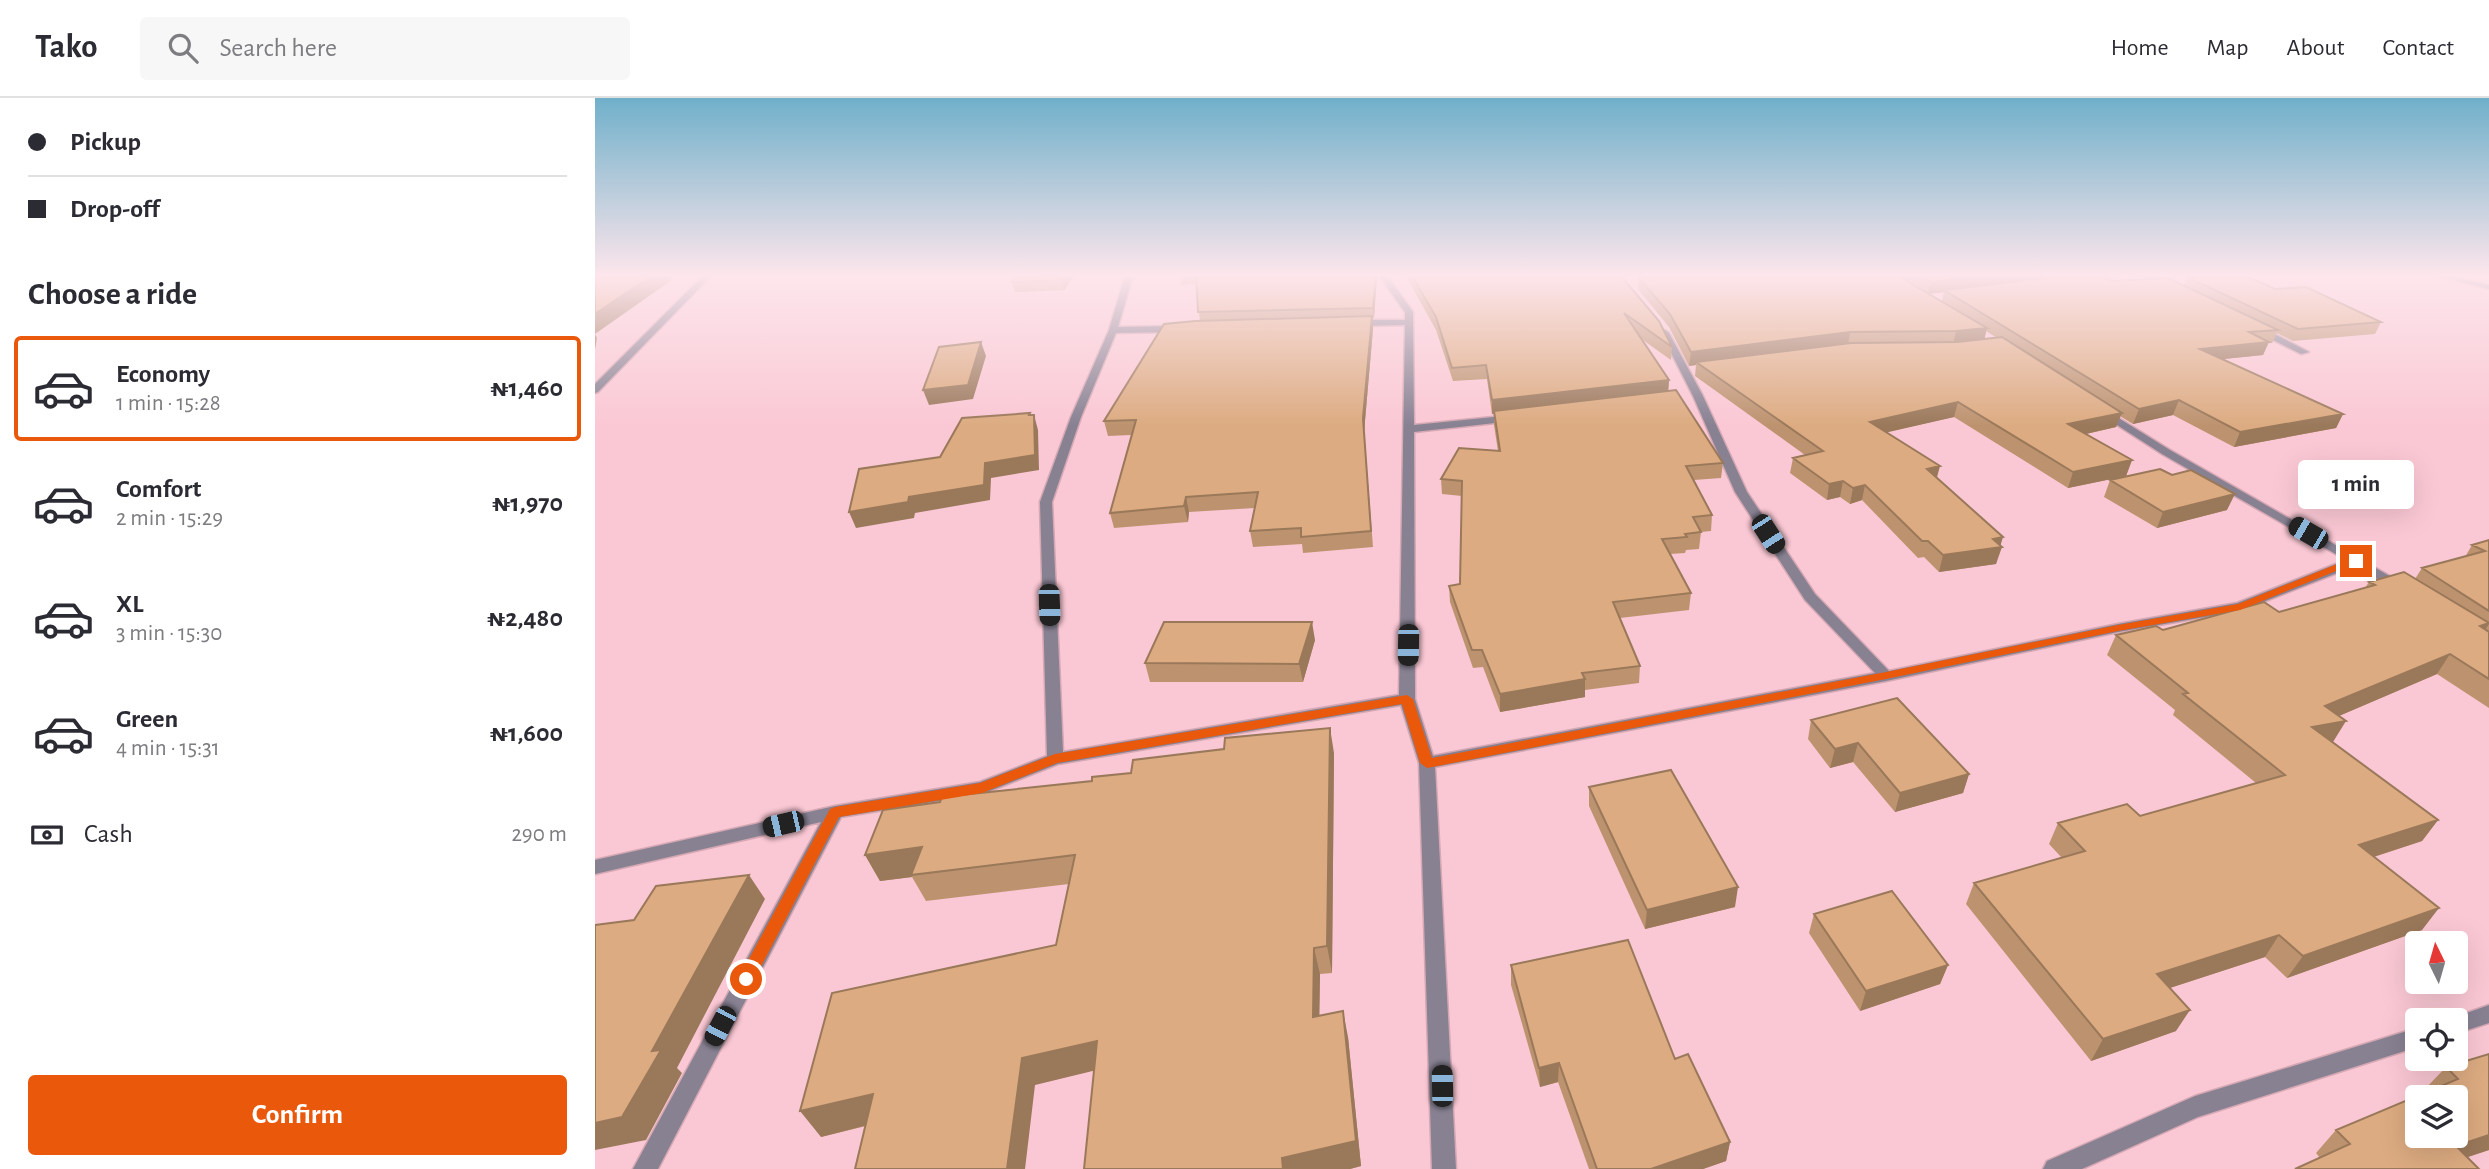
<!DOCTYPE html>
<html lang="en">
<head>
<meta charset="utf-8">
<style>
  body { margin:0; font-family:"Alegreya Sans",sans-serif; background:#f7f7f7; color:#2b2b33; height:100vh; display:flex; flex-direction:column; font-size:26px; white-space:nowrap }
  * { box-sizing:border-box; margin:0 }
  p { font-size:23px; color:#7c7c81 }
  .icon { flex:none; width:38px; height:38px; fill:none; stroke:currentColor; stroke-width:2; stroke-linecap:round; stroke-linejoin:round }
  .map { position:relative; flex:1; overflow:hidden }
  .details { display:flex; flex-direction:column; background:#fff; width:595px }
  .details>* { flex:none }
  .hud { display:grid; align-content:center; height:154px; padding:0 28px; background:#fff }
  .needle { width:46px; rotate:355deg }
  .tools { position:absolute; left:1810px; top:833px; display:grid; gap:14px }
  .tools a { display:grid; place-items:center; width:63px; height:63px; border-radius:7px; background:#fff; box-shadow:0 7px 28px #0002; font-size:35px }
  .end { position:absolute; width:32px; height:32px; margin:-16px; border:9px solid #ea580c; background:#fff; box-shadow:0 0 0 4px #fff }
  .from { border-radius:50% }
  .bubble { position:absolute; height:49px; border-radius:7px; background:#fff; box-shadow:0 7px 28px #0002; font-size:23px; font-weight:700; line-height:49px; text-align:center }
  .car { position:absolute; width:21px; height:42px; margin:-21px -10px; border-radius:9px; box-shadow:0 0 5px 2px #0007; background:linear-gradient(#222 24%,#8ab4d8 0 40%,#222 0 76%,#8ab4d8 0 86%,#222 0) }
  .hud b { display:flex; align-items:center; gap:24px; height:66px; font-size:26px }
  .hud b+b { border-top:2px solid #e1e1e2 }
  .hud i { width:18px; height:18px; background:#2b2b33 }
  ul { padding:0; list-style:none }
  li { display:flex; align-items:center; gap:21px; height:105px; margin:0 14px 10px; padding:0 14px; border:4px solid transparent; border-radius:7px }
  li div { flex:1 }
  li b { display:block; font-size:26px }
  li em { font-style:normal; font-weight:700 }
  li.on { border-color:#ea580c }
  li>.icon { width:63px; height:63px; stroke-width:1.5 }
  h2 { padding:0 28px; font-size:32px; line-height:84px }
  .pay { display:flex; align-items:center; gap:18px; height:77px; padding:0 28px; font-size:26px }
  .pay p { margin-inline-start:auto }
  .primary-button { display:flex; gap:14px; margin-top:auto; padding:14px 28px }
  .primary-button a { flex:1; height:80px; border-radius:7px; background:#ea580c; color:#fff; font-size:28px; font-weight:700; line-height:80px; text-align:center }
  header { display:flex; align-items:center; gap:42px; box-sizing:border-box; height:98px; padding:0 35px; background:#fff; border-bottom:2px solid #e1e1e2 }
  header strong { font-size:33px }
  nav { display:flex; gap:38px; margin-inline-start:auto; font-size:24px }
  .search { width:490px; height:63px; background:#f7f7f7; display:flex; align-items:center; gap:18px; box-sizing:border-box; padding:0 24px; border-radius:7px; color:#7c7c81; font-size:26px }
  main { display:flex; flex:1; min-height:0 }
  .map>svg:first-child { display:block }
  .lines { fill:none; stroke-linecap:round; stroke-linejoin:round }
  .street-casing { stroke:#d5a8b3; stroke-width:3 }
  .street { fill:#878192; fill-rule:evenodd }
  .wall { fill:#bd936f; fill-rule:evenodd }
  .shaded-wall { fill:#9a785a }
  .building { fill:#dcab81; stroke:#9a785a; stroke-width:2; fill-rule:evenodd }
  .route { fill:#ea580c }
</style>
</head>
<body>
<header>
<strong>Tako</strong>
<div class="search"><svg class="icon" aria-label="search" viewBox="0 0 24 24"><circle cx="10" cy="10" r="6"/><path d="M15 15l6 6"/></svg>Search here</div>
<nav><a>Home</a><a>Map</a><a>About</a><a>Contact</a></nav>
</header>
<main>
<section class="details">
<div class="hud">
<b><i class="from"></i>Pickup</b>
<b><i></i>Drop-off</b>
</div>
<h2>Choose a ride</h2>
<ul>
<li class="on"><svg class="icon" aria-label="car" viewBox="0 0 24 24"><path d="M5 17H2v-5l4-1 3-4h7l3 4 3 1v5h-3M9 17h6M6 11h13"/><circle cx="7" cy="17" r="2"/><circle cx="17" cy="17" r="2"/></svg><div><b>Economy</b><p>1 min · 15:28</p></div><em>₦1,460</em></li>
<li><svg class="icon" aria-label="car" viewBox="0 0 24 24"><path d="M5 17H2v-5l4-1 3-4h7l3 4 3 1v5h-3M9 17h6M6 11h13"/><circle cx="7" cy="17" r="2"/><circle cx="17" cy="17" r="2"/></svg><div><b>Comfort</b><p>2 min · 15:29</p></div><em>₦1,970</em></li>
<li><svg class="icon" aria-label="car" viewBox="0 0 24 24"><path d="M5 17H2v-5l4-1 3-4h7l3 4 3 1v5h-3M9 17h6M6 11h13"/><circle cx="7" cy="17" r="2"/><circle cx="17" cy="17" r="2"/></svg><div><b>XL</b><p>3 min · 15:30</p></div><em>₦2,480</em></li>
<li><svg class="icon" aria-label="car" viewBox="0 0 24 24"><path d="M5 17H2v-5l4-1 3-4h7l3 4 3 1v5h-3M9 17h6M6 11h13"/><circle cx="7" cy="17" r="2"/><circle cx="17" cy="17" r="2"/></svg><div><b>Green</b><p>4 min · 15:31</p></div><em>₦1,600</em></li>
</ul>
<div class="pay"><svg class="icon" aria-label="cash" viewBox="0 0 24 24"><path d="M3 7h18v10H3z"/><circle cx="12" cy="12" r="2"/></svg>Cash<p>290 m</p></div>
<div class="primary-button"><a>Confirm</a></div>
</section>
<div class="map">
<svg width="1894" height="1071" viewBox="0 0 1894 1071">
  <rect width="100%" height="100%" fill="#fac8d4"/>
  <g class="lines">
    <defs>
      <path id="street" d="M108,178H116L3,294L0,295V286Z
        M530,178H538L523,229L583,228L587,231L583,234L521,235L486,319L457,404L468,654L804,597L810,227L761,228L757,225L761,222H810V214L784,178H792L818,214L819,327L918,317L923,320L918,323L819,334L820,601L838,658L1280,575L1210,502L1140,394L1098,298L1066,235L1070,232L1074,235L1108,298L1152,394L1220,496L1294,573L1523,526L1642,505L1751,462L1567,356L1505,316L1504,314L1509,311L1575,352L1812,488L1810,491H1800L1760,468L1645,513L1523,534L1291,583L840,669L861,1071H837L824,665L806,607L463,666L387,696L246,719L63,1071H38L226,724L0,776V762L240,708L385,684L452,658L445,404L476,319L514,232Z
        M1506,178H1526L1491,184L1487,182Z
        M1546,178H1556L1579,188L1572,190Z
        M1842,178H1855L1894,187V191Z
        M1662,230H1668L1714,254L1706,256L1662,234Z
        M1894,907V925L1860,936V922H1852Z
        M1822,930V949L1603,1019L1487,1071H1448L1452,1063L1600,998Z"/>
    </defs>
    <!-- street casing -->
    <use href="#street" class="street-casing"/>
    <!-- street -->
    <use href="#street" class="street"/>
  </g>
  <!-- wall -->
  <path class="wall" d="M479,178L469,192L420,194L417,184Z
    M585,178H782L779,220H777L778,231L769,334L778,449L708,455L707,446L658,449L655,433L660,410L594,414L593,424L519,430L515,415L536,337L513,338L509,323L605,223L601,186L587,187Z
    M811,178H1026L1077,249L1076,262L1045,240L1074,282L1073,293L1128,365L1126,380L1099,382L1117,417L1116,433L1106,434L1104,451L1091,452L1090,455L1075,456L1096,495L1094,512L1025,520L1045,568L1044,585L990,592V599L905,614L888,569L878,570L855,504L854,488L865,486L867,398L847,396L846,381L903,353L899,327V315L897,316L892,281L858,283L841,232Z
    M1062,178H1505L1517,183L1589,187L1592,179L1680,191L1786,224L1780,236L1698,243L1682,235L1677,245H1673L1668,257L1628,261L1748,316L1741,330L1639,349L1578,317L1538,326L1525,318L1521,329L1491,336L1537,362L1531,378L1473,390L1359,319L1291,334L1342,380L1405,448L1401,466L1344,474L1329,459L1323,460L1267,402L1255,406L1245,399L1232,402L1195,375L1198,360L1210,357L1100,278L1101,267L1094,268L1074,229L1043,191V179ZM1349,194L1347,203L1334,196ZM1391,233L1402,240L1389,241Z
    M1515,382L1632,412L1562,430L1509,399Z
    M1894,442V610L1842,576L1744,618L1737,644L1843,722L1827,743L1779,759L1827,832L1692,880L1670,859L1575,890L1581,933L1496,963L1371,806L1379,785L1467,760L1454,746L1463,725L1545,718L1661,685L1578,617L1580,612L1512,557L1521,537L1568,532L1684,514L1770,490L1774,484L1820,481L1827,470L1870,459L1877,447Z
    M720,542L708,584H555L550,565Z
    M1216,622L1374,676L1368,695L1300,714L1258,664L1235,670L1213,641Z
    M739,655L737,875L725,876L724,918L753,939L766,1068L755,1071H489L499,972L226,1039L461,847L474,786L331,803L317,779L285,783L270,757L497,683Z
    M994,689L1140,809L1050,831L994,708Z
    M1219,816L1353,867L1345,886L1265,913L1214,835Z
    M916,867L1080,961L1135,1044L1131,1063L1108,1071H994L963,984L945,989L916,887Z
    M1894,956V1052L1872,1059L1725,1060L1721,1055L1741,1032L1831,994L1829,992L1851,969Z"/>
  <!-- shaded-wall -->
  <path class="shaded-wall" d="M56,178H78L74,184L0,236L2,240L0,252V216Z
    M469,178H479L469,192L467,182Z
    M781,178H782L779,220L778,210Z
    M1388,178H1477L1349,192V194L1333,196L1335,184Z
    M777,218L778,231L769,334L778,449L768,320Z
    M1392,230L1389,243L1358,246L1361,233Z
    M1255,234L1253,247L1101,264V267L1094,268L1096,254Z
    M386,244L391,258L378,301L334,307L328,292Z
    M1674,244L1668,257L1600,264L1605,251Z
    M1074,282L1073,296L897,316V302Z
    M1584,302L1578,317L1538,326L1544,311Z
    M1363,304L1359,319L1272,339L1275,324Z
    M435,315L439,327V317L443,332L444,372L396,380L395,402L320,415L319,420L261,430L254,414L314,399L390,365Z
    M1527,315L1521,329L1469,341L1473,326Z
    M1748,316L1741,330L1639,349L1645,334Z
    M1537,362L1531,378L1473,390L1478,374Z
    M1345,368L1341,383L1332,371Z
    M1248,383L1245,399L1232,402L1234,386Z
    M1270,387L1267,402L1255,406L1258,390Z
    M1640,396L1632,412L1562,430L1568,414Z
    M591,399L594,414L593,424L589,408Z
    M1408,439L1405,449H1407L1401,466L1344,474L1348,457L1398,441Z
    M717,524L720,542L708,584L704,566Z
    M1894,525V526L1881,545L1885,528Z
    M1855,556L1842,576L1718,629L1730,608Z
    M990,581V599L905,614V596Z
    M1751,623L1738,644L1705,650L1717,629Z
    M735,630L739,655L737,875L732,848Z
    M1263,645L1258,664L1235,670L1240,651Z
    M1374,676L1368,695L1300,714L1305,695Z
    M1843,722L1827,743L1750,768L1764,747Z
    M327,749L316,777L317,779L285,783L270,757Z
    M154,777L170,801L82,970L87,975L51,1042L0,1052V1025L57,953Z
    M1143,789L1140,809L1050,831L1052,812Z
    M1844,810L1827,832L1692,880L1708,858Z
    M1684,837L1670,859L1550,898L1562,876Z
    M719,850L725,876L724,945L718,919Z
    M1353,867L1345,886L1265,913L1271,893Z
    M1595,912L1581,933L1496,963L1508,941Z
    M748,913L753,939L766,1068L755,1071H688L687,1060Z
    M502,943L514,969L440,987L430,1071H412L427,960Z
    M964,965L963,984L945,989L944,970Z
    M278,996L296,1021L226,1039L205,1013Z
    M1894,1037V1052L1837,1071L1861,1048Z
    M1135,1044L1131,1063L1108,1071H1056Z"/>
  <!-- building -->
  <path class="building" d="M0,178H56L0,216Z
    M420,178H469L467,182L417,184Z
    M601,178H781L778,210L603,214Z
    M817,178H1026L1064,223L1077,249L1029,215L1074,282L897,302L891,267L857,270L841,219Z
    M1062,178H1303L1392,230L1361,233L1255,234L1096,254L1075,216L1043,179Z
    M1323,178H1388L1335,184Z
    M1468,178H1505L1517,183L1573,180L1683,232L1654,234L1674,244L1605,251L1748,316L1645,334L1584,302L1544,311L1349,192Z
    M1606,178H1651L1680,191L1711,189L1786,224L1703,231L1592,179Z
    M777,218L768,320L776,433L706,439V430L655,433L663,394L591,399L589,408L515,415L541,322L509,323L569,226L600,223Z
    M1407,239L1527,315L1473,326L1537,362L1478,374L1363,304L1275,324L1345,368L1332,371L1408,439L1398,441L1407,449L1348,457L1333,443H1327L1270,387L1258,390L1248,383L1234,386L1198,360L1228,353L1101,264L1256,245L1362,244Z
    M386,244L373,287L328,292L344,249Z
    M1081,292L1128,365L1091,368L1117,417L1098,419L1106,434L1090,436L1092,439L1067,441L1096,495L1018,504L1045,568L987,575L990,581L905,596L887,552H877L854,488L865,486L867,383L846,381L864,350L905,353L899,313Z
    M435,315L434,317H439L440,357L390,365L389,387L314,399L313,404L254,414L264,371L345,359L367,320Z
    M1565,371L1577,377L1596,372L1640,396L1568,414L1515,382Z
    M1894,442V513L1827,470L1890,453L1877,447Z
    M1809,474L1894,525L1885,528L1894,534V581L1855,556L1730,608L1751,623L1717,629L1843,722L1764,747L1844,810L1708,858L1684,837L1562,876L1595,912L1508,941L1379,785L1490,753L1463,725L1532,706L1545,718L1690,677L1588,596L1593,595L1521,537L1561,528L1568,532L1669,504L1684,514L1780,487L1774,484Z
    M569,524H717L704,566L550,565Z
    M1302,600L1374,676L1305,695L1263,645L1240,651L1216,622Z
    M735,630L732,848L719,850L718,919L748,913L761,1043L687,1060L688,1071H489L502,943L427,960L412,1071H260L278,996L205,1013L237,895L461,847L480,757L316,777L327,749L270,757L288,712L345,704L347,699L497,683V679L536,675L538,662L629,651L630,640Z
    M1076,672L1143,789L1052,812L994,689Z
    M154,777L57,953L66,952L27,1019L0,1025V827L39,822L61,788Z
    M1297,793L1353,867L1271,893L1219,816Z
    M1033,842L1080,961L1093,956L1135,1044L1056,1071H1002L964,965L944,970L916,867Z
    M1894,956V1037L1861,1048L1884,1071H1700L1755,1046L1741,1032L1863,981L1851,969ZM1822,999H1860V1038H1822Z"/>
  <!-- sky -->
  <linearGradient id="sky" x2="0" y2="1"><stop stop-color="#70b0ca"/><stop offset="0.54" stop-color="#fde6ec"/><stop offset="1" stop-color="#fde6ec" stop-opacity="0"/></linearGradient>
  <rect width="1894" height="328" fill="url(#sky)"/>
  <!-- route -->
  <path class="route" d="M1757,460L1766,463L1645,512L1523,533L1291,581L832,670L825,665L807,606L462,665L387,695L244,719L157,886H145L143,881L235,711L240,709L385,685L460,656L812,597L818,601L837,660L1291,574L1523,527L1643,506Z"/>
</svg>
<div class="tools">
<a><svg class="needle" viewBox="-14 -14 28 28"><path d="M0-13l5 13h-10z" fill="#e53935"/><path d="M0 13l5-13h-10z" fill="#7c7c81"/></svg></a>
<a><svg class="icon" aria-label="locate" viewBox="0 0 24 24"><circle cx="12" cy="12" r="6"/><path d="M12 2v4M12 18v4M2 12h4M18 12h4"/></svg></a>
<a><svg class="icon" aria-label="layers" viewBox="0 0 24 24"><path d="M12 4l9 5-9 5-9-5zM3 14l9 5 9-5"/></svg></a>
</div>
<i class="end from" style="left:151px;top:881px"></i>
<i class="end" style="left:1761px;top:463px"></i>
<div class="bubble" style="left:1703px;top:362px;width:116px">1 min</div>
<i class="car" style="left:1713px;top:435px;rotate:300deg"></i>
<i class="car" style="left:1173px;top:436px;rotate:147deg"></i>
<i class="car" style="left:454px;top:507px;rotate:178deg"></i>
<i class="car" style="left:813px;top:547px;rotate:181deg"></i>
<i class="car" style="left:188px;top:726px;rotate:257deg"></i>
<i class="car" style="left:125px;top:928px;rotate:208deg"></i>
<i class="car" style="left:847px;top:988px;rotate:359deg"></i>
</div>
</main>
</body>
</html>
